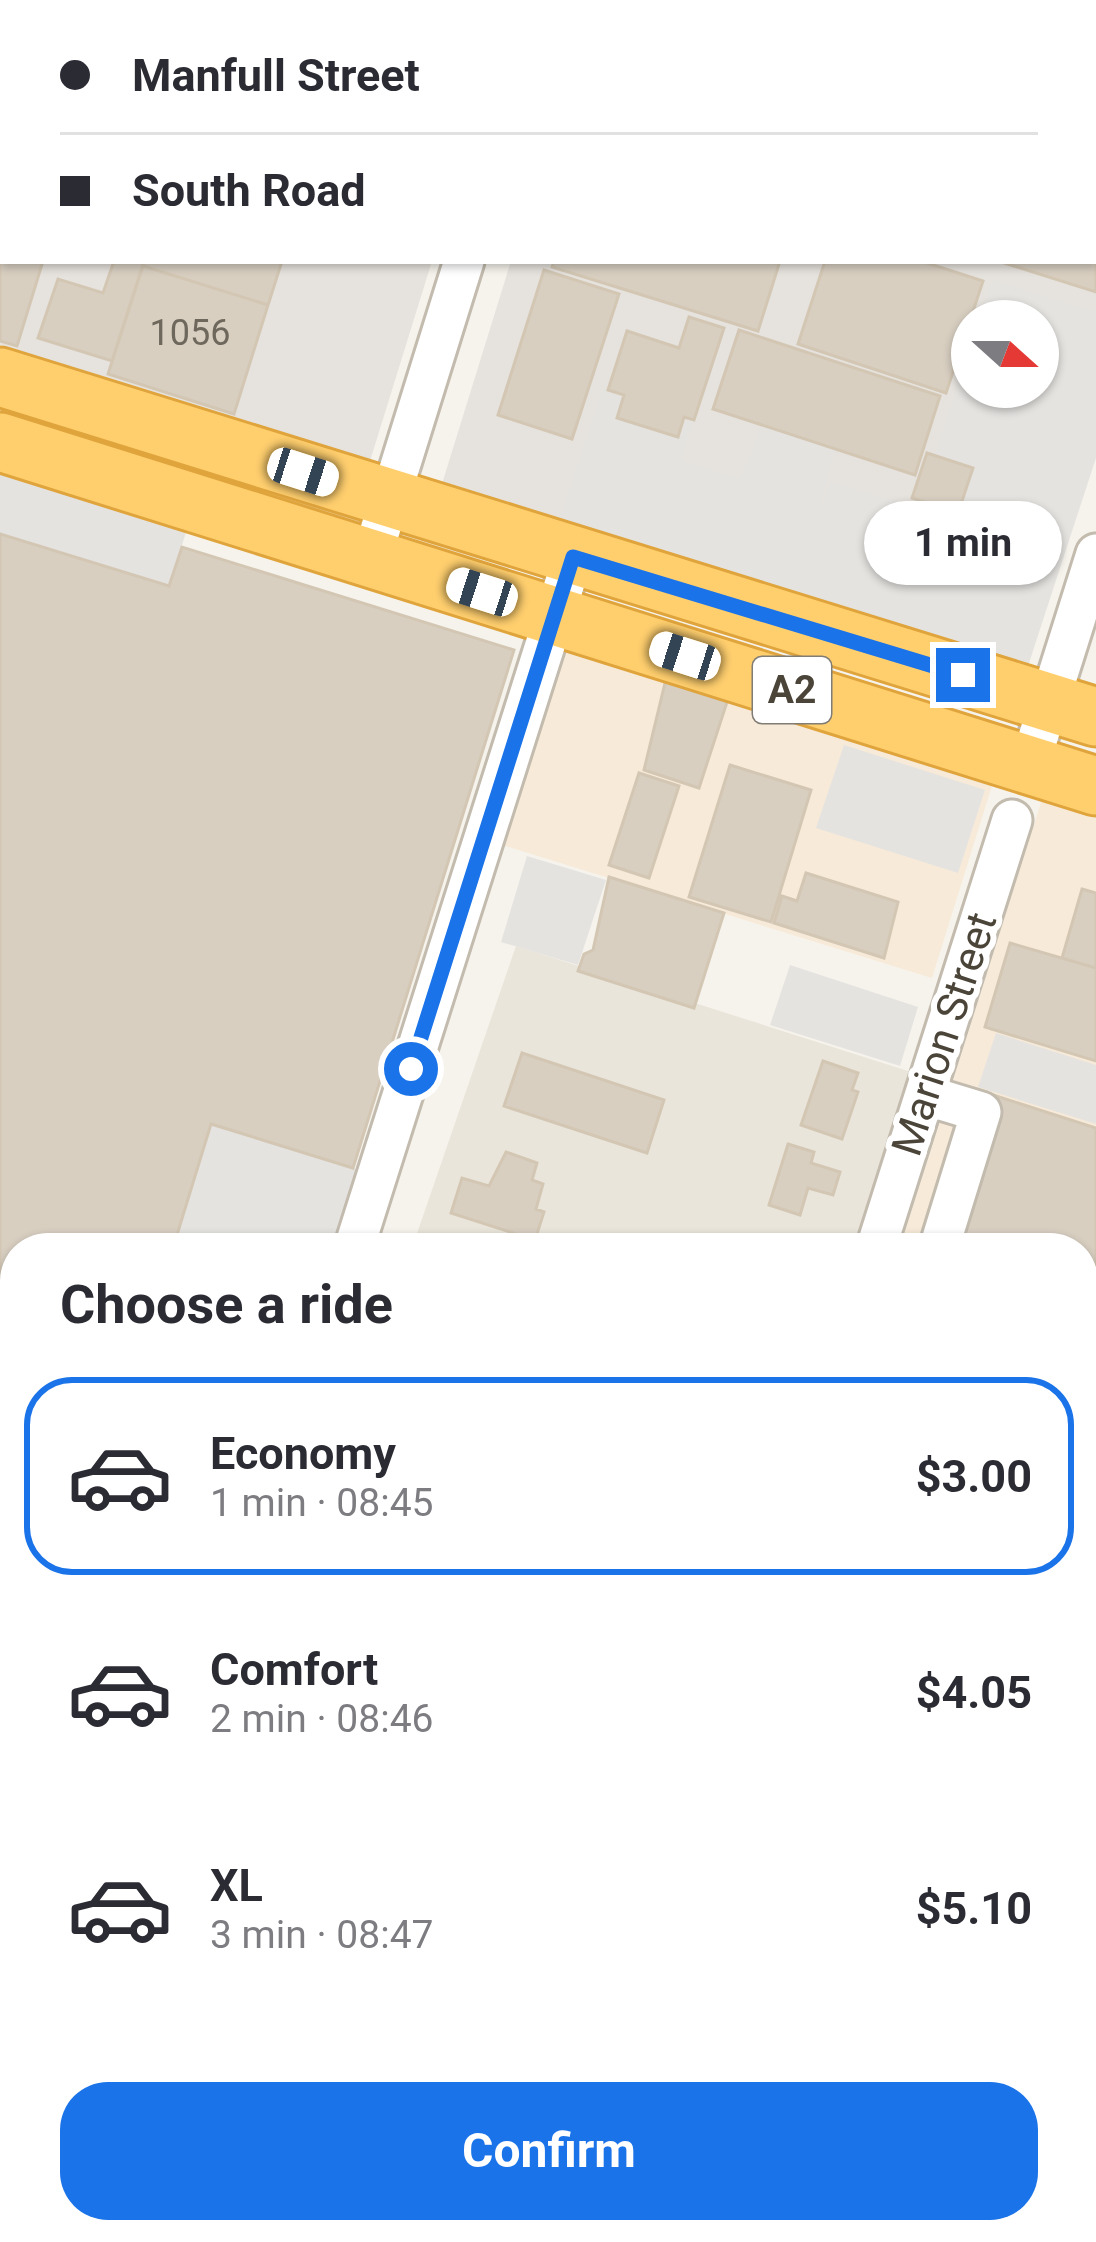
<!DOCTYPE html>
<html lang="en">
<head>
<meta charset="utf-8">
<style>
  body { margin:0; font-family:Roboto,sans-serif; background:#f2f2f3; color:#2b2b33; height:100vh; display:flex; flex-direction:column; font-size:45px; white-space:nowrap }
  * { box-sizing:border-box; margin:0 }
  p { font-size:39px; color:#7c7c81 }
  .icon { flex:none; width:66px; height:66px; fill:none; stroke:currentColor; stroke-width:2; stroke-linecap:round; stroke-linejoin:round }
  .map { position:relative; flex:1; overflow:hidden }
  .side { position:absolute; left:0px; top:1233px; width:1098px; height:1011px; display:flex; flex-direction:column; background:#fff; border-radius:48px 48px 0 0; box-shadow:0 3px 9px #0004 }
  .side>* { flex:none }
  .top-card { position:absolute; left:0px; top:0px; width:1098px; height:264px; box-shadow:0 3px 9px #0004; display:grid; align-content:center; height:264px; padding:0 60px; background:#fff }
  .needle { width:78px; rotate:111deg }
  .tools { position:absolute; left:951px; top:300px; display:grid; gap:24px }
  .tools a { display:grid; place-items:center; width:108px; height:108px; border-radius:50%; background:#fff; box-shadow:0 3px 9px #0004; font-size:60px }
  .end { position:absolute; width:54px; height:54px; margin:-27px; border:15px solid #1a73e8; background:#fff; box-shadow:0 0 0 6px #fff }
  .from { border-radius:50% }
  .bubble { position:absolute; height:84px; border-radius:42px; background:#fff; box-shadow:0 3px 9px #0004; font-size:39px; font-weight:700; line-height:84px; text-align:center }
  .car { position:absolute; width:36px; height:72px; margin:-36px -18px; border-radius:15px; box-shadow:0 0 9px 3px #0007; background:linear-gradient(#fff 24%,#345 0 40%,#fff 0 76%,#345 0 86%,#fff 0) }
  .top-card b { display:flex; align-items:center; gap:42px; height:114px; font-size:45px }
  .top-card b+b { border-top:3px solid #e1e1e2 }
  .top-card i { width:30px; height:30px; background:#2b2b33 }
  ul { padding:0; list-style:none }
  li { display:flex; align-items:center; gap:36px; height:198px; margin:0 24px 18px; padding:0 36px; border:6px solid transparent; border-radius:48px }
  li div { flex:1 }
  li b { display:block; font-size:45px }
  li em { font-style:normal; font-weight:700 }
  li.on { border-color:#1a73e8 }
  li>.icon { width:108px; height:108px; stroke-width:1.5 }
  h2 { padding:0 60px; font-size:54px; line-height:144px }
  .button { display:flex; gap:24px; margin-top:auto; padding:24px 60px }
  .button a { flex:1; height:138px; border-radius:48px; background:#1a73e8; color:#fff; font-size:48px; font-weight:700; line-height:138px; text-align:center }
  .map>svg:first-child { display:block }
  .residential { fill:#eae5da }
  .commercial { fill:#f7ead8 }
  .industrial { fill:#e6e2dd; fill-rule:evenodd }
  .parking { fill:#e5e3e0 }
  .building { fill:#d8cfc1; stroke:#d3c7b4; stroke-width:3 }
  .lines { fill:none; stroke-linecap:round; stroke-linejoin:round }
  .minor-casing { stroke:#c2bbae; stroke-width:45 }
  .highway-casing { stroke:#e0a43c; stroke-width:63 }
  .minor { stroke:#fff; stroke-width:39 }
  .highway { stroke:#ffcf6e; stroke-width:57 }
  .route { stroke:#1a73e8; stroke-width:15 }
  .labels { text-anchor:middle; dominant-baseline:central; stroke-width:12; stroke-linejoin:round; paint-order:stroke }
  .number-label { font-size:36px; fill:#6e675b }
  .shield { fill:#fff; stroke:#817c74; stroke-width:3 }
  .shield-label { font-size:39px; font-weight:bold; fill:#4b4439 }
  .street-label { font-size:42px; fill:#4b4439; stroke:#fff }
</style>
</head>
<body>
<div class="map">
<svg width="1096" height="2242" viewBox="0 0 1096 2242">
  <rect width="100%" height="100%" fill="#f6f3ec"/>
  <!-- residential -->
  <path class="residential" d="M516,946L952,1085L900,1248H412Z
    M0,1575L15,1580V2229H1083V1930L1096,1934V2242H0Z"/>
  <!-- commercial -->
  <path class="commercial" d="M565,643L995,776L932,978L502,845Z
    M1044,793L1096,810V1934L1083,1930V1248H900Z"/>
  <!-- industrial -->
  <path class="industrial" d="M593,0H1096V447L1027,669L441,487L511,261H1095V3ZM972,321H1038V387H972Z
    M3,86V261H432L370,461L0,345Z"/>
  <!-- parking -->
  <path class="parking" d="M992,280L1096,312V458L1027,669L558,523L603,388L694,420L681,460L740,479L762,425L836,449L818,514L830,481L917,508L972,340V387H1038V321H978Z
    M0,467L188,526L169,586L0,534Z
    M844,745L985,790L958,873L816,828Z
    M527,856L606,880L578,965L501,942Z
    M790,965L918,1007L900,1066L770,1025Z
    M996,1033L1096,1065V1124L978,1087Z
    M211,1124L359,1170L334,1248H173Z"/>
  <!-- building -->
  <path class="building" d="M303,0H466L465,3Z
    M631,0H851L859,3H630Z
    M922,0H1094L1095,3H932Z
    M0,156L3,261H43L17,346L0,341Z
    M1095,181L1096,292L998,261H1095Z
    M114,261H144L112,361L38,338L58,279L103,293Z
    M144,261H282L268,305L143,266Z
    M554,261H780L758,331L552,267Z
    M825,261H921L983,281L946,393L798,344Z
    M143,266L268,305L234,414L108,374Z
    M544,270L619,294L572,439L498,415Z
    M689,317L724,328L694,420L684,417L678,437L617,418L624,395L608,390L627,331L679,348Z
    M739,330L940,396L915,475L713,409Z
    M927,453L973,468L958,513L912,498Z
    M0,534L169,586L182,547L514,650L353,1168L211,1124L173,1248H15V1310L0,1358Z
    M666,679L728,699L699,788L644,770Z
    M730,765L811,790L771,922L689,897Z
    M639,773L679,786L649,878L609,865Z
    M806,873L898,902L884,958L774,923L782,896L797,901Z
    M609,877L724,913L694,1008L578,971L584,954L593,950Z
    M1082,889L1096,893V968L1062,958Z
    M1010,943L1096,968V1061L985,1027Z
    M522,1053L664,1100L647,1153L504,1106Z
    M823,1061L858,1073L852,1090L858,1092L842,1139L801,1125Z
    M990,1094L1096,1128V1329L1083,1325V1248H941Z
    M788,1144L814,1152L811,1163L840,1172L833,1195L808,1188L800,1215L769,1205Z
    M506,1152L537,1163L532,1180L543,1184L536,1209L544,1212L535,1240L451,1213L462,1178L489,1186Z
    M1083,1423L1096,1427V1820L1083,1815Z
    M15,1795V1872L0,1867V1819L5,1821Z
    M0,1891L15,1896V1952L7,1948L1,1959Z
    M0,2057L15,2062L11,2115L0,2112Z
    M178,2229H182L219,2240L173,2242Z"/>
  <g class="lines">
    <defs>
      <path id="minor" d="M545,3L546,0
        M372,556L464,261
        M1029,766L1096,554
        M925,1095L981,1112L939,1248
        M354,1248L573,557
        M876,1248L1012,820
        M0,1548L15,1553
        M1083,1888L1096,1891
        M312,2242L316,2229
        M843,2242L847,2229"/>
      <path id="highway" d="M0,377L1096,717
        M0,442L1096,786"/>
    </defs>
    <!-- minor casing -->
    <use href="#minor" class="minor-casing"/>
    <!-- highway casing -->
    <use href="#highway" class="highway-casing"/>
    <!-- minor -->
    <use href="#minor" class="minor"/>
    <!-- highway -->
    <use href="#highway" class="highway"/>
  </g>
  <g class="lines">
    <!-- route -->
    <path class="route" d="M411,1069L573,557L963,675"/>
  </g>
  <g class="labels">
    <!-- number labels -->
    <g class="number-label">
      <text x="190" y="333">1056</text>
    </g>
    <!-- shield labels -->
    <rect class="shield" x="753" y="657" width="78" height="66" rx="9"/>
    <g class="shield-label">
      <text x="792" y="690">A2</text>
    </g>
    <!-- street labels -->
    <g class="street-label">
      <text transform="translate(944 1034) rotate(-72)">Marion Street</text>
    </g>
  </g>
</svg>
<div class="tools">
<a><svg class="needle" viewBox="-14 -14 28 28"><path d="M0-13l5 13h-10z" fill="#e53935"/><path d="M0 13l5-13h-10z" fill="#7c7c81"/></svg></a>
</div>
<i class="end from" style="left:411px;top:1069px"></i>
<i class="end" style="left:963px;top:675px"></i>
<div class="bubble" style="left:864px;top:501px;width:198px">1 min</div>
<i class="car" style="left:303px;top:472px;rotate:108deg"></i>
<i class="car" style="left:482px;top:592px;rotate:288deg"></i>
<i class="car" style="left:685px;top:656px;rotate:288deg"></i>
<div class="top-card">
<b><i class="from"></i>Manfull Street</b>
<b><i></i>South Road</b>
</div>
<section class="side">
<h2>Choose a ride</h2>
<ul>
<li class="on"><svg class="icon" aria-label="car" viewBox="0 0 24 24"><path d="M5 17H2v-5l4-1 3-4h7l3 4 3 1v5h-3M9 17h6M6 11h13"/><circle cx="7" cy="17" r="2"/><circle cx="17" cy="17" r="2"/></svg><div><b>Economy</b><p>1 min · 08:45</p></div><em>$3.00</em></li>
<li><svg class="icon" aria-label="car" viewBox="0 0 24 24"><path d="M5 17H2v-5l4-1 3-4h7l3 4 3 1v5h-3M9 17h6M6 11h13"/><circle cx="7" cy="17" r="2"/><circle cx="17" cy="17" r="2"/></svg><div><b>Comfort</b><p>2 min · 08:46</p></div><em>$4.05</em></li>
<li><svg class="icon" aria-label="car" viewBox="0 0 24 24"><path d="M5 17H2v-5l4-1 3-4h7l3 4 3 1v5h-3M9 17h6M6 11h13"/><circle cx="7" cy="17" r="2"/><circle cx="17" cy="17" r="2"/></svg><div><b>XL</b><p>3 min · 08:47</p></div><em>$5.10</em></li>
</ul>
<div class="button"><a>Confirm</a></div>
</section>
</div>
</body>
</html>
